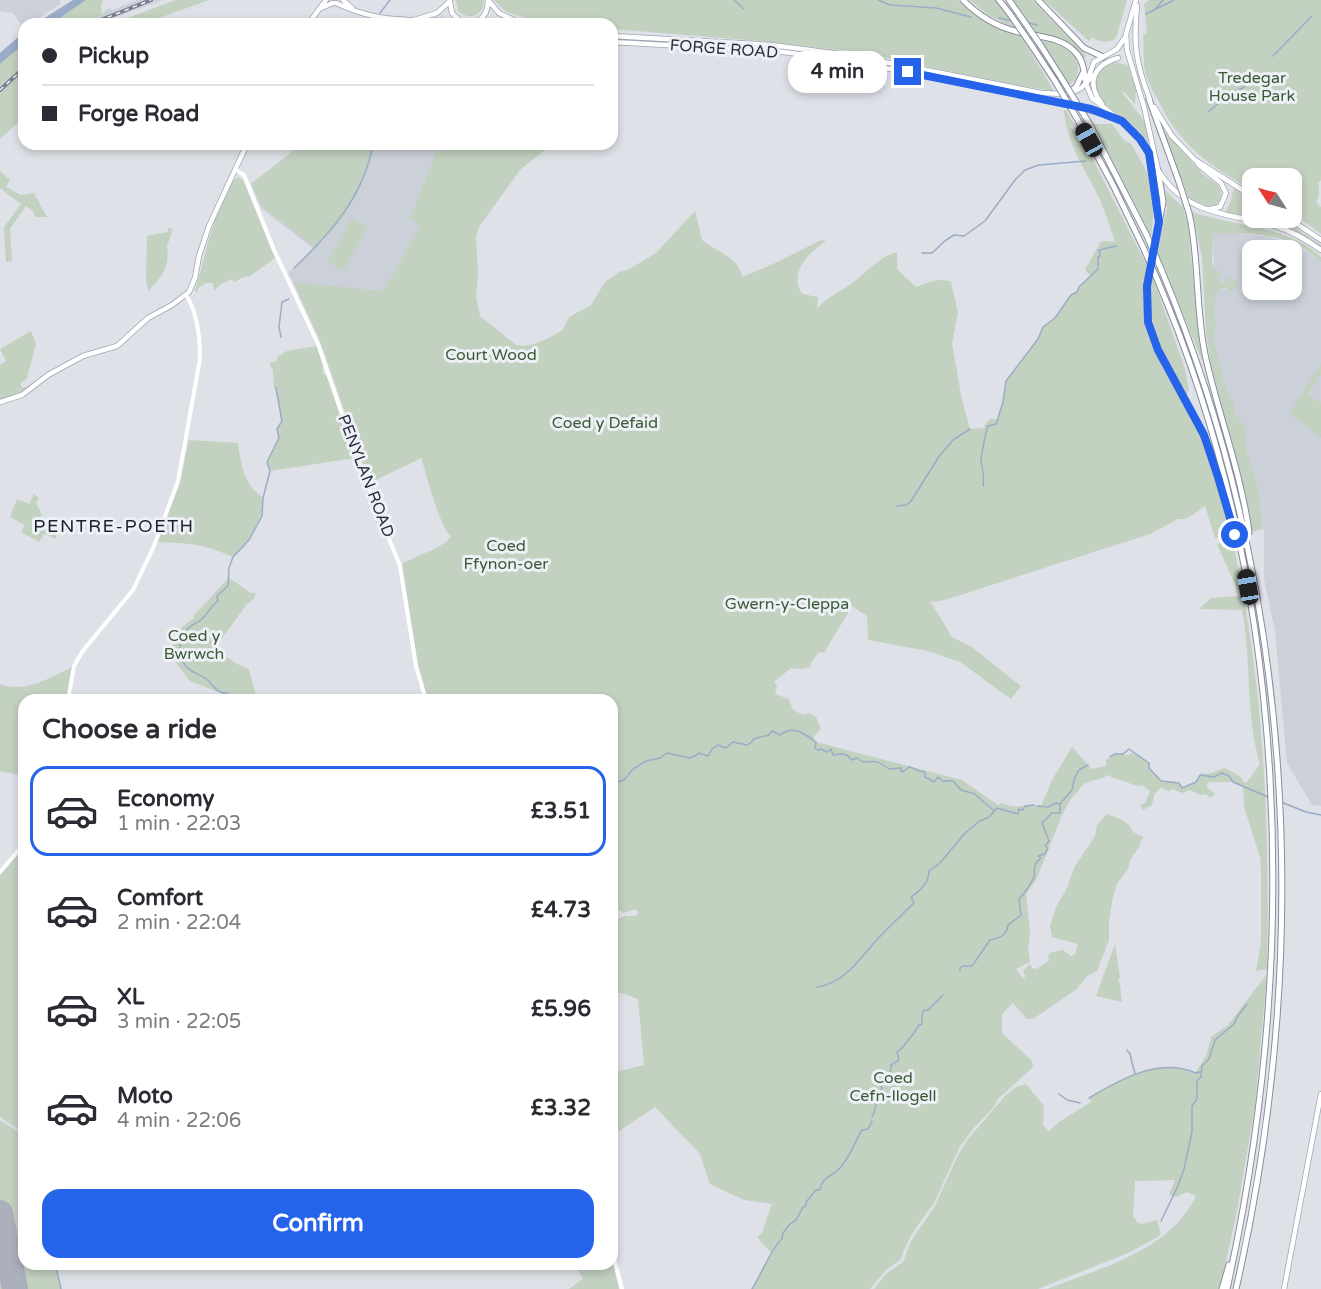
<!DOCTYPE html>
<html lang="en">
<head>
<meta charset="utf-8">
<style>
  body { margin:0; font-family:"Varela Round",sans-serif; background:#f7f7f7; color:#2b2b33; height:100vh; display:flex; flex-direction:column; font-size:22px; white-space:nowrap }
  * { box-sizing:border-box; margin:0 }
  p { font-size:20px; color:#7c7c81 }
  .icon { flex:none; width:33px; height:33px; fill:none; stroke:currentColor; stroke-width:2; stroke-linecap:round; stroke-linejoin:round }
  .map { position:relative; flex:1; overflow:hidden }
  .panel { position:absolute; left:18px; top:694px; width:600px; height:576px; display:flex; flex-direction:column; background:#fff; border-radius:18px; box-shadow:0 3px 9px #0003 }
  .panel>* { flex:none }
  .guide { position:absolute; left:18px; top:18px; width:600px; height:132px; border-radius:18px; box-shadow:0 3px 9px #0003; display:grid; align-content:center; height:132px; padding:0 24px; background:#fff }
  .needle { width:39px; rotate:306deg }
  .fabs { position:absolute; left:1242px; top:168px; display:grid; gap:12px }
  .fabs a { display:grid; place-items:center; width:60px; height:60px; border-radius:12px; background:#fff; box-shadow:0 3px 9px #0003; font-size:30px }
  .end { position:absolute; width:27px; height:27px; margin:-14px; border:8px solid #2563eb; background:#fff; box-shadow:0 0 0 3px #fff }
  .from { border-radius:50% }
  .bubble { position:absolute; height:42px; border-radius:18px; background:#fff; box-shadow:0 3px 9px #0003; font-size:20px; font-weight:700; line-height:42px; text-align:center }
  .car { position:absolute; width:18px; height:36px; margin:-18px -9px; border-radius:8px; box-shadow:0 0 4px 2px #0007; background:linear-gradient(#222 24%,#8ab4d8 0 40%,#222 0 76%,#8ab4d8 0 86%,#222 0) }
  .guide b { display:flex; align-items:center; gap:21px; height:57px; font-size:22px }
  .guide b+b { border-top:2px solid #e1e1e2 }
  .guide i { width:15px; height:15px; background:#2b2b33 }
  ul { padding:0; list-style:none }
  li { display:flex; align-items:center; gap:18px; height:90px; margin:0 12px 9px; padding:0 12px; border:3px solid transparent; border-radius:18px }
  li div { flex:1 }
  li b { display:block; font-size:22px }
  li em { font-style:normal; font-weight:700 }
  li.active { border-color:#2563eb }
  li>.icon { width:54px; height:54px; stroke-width:1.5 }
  h2 { padding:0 24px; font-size:27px; line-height:72px }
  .action { display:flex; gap:12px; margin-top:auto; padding:12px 24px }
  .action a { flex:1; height:69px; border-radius:18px; background:#2563eb; color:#fff; font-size:24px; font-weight:700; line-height:69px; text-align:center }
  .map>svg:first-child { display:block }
  .built { fill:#ccd0d9; fill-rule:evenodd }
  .green { fill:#c3d1c0 }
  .water { fill:#9aacc7 }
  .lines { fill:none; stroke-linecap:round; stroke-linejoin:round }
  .stream { stroke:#9aacc7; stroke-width:1.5 }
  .runway { stroke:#abb0bc; stroke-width:26 }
  .primary-casing { stroke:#9ea5b3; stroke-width:6 }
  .highway-casing { stroke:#868e9d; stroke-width:7 }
  .secondary { stroke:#fff; stroke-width:4 }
  .primary { stroke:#fff; stroke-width:4.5 }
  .highway { stroke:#fff; stroke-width:5 }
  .rail-casing { stroke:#788090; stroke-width:4 }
  .rail { stroke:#edf0f5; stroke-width:1.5; stroke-dasharray:4.5; stroke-linecap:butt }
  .highway-bridge-casing { stroke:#868e9d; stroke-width:7; stroke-linecap:butt }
  .highway-bridge { stroke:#fff; stroke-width:5 }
  .route { stroke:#2563eb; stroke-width:8 }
  .labels { text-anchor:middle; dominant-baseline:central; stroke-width:6; stroke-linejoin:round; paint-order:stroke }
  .street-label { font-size:16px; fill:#282e3e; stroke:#edf0f5 }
  .park-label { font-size:16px; fill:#3a5936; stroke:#edf0f5 }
  .neighbourhood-label { font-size:18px; letter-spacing:1.5px; fill:#1a202e; stroke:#edf0f5 }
</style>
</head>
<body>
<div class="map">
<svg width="1321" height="1289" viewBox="0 0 1321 1289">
  <rect width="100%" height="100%" fill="#dee1e7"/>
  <!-- built -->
  <path class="built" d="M0,0H60V4L30,24H24V28L13,13L0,11Z
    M137,0H162L97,24H88L97,20L107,9L111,8L112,10Z
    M287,144H439L410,218L420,227L383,292L293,282L288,273L314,249L261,208L251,184L292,152Z
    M1228,232L1269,237L1298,245L1321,263V806L1312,805L1287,763L1275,631L1264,579V533L1259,490L1245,444V426L1234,412V403L1225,386L1213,337L1216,322L1215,302L1218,291L1240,285L1224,284L1216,279L1212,266L1214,263L1213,234ZM1252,250H1292V290H1252Z"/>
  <!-- green -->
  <path class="green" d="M86,0H103L101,6L102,14C90,29 69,24 51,24Z
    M176,0H209L142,24H111Z
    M456,0H484C484,15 470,21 458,11Z
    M494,0H957C975,16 997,31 1021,35L1054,91L1010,84L858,52L759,41L612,29V24H565L533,18H525L505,11Z
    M970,0H996L1017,30L988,15Z
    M1013,0H1032L1086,55L1084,59C1074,40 1057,38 1038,35Z
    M1044,0H1127L1116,38C1108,44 1099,42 1092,37L1089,41Z
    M1150,0H1321V180L1318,183C1320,189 1319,198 1316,202L1321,207V234L1292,213V178H1252V190C1210,166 1180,146 1158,100C1153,91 1147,81 1145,71C1143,59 1144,46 1143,34H1147L1144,4Z
    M1042,41C1050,42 1060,43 1066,47C1079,55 1084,76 1069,85Z
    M24,44V67L0,88V64Z
    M1114,62L1128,65L1136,89L1135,104L1124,92H1122L1145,122L1150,145C1146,140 1143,134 1138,130C1125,115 1087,101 1096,77C1099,69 1107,65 1114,62Z
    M24,70V117L0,139V92Z
    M1064,110H1066L1074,124L1070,127L1081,136L1147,266L1143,292L1145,320L1149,337L1161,365L1186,409L1209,457L1232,536L1215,538L1205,506L1186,519H1178L1150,534L948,599L935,602L930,601L952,637L973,648L1021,686L1011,699L960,662L928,651L868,640L867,616L852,606L824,653L819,652L810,664L811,667L801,669L791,668L774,682L777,686L775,694L789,699L793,710L803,715L809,713L816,717L821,729L814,736V740L816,742L962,780L998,805L1002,803C1016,810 1027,804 1041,806L1052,780L1072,747L1092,769L1106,766V759L1113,757L1115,754L1128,755L1134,752L1149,763V768L1161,781L1179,783L1182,788L1196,782L1201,773L1208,774L1225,768L1241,777L1244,782H1247L1260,764C1245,714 1252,661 1242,610L1199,609L1211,598L1240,596L1217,544L1232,539C1264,680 1270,825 1267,969L1256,971L1261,942V869L1260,857L1244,807L1243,787L1233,782H1208L1206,786L1215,794L1210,798L1205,794L1200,795L1190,790L1182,793L1173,789L1168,791L1161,787L1154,795L1152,805L1143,810L1140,805L1145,803L1150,791L1142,785L1137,786L1106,775L1103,778L1091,781L1084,784L1071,799L1063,813L1036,880L1026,894L1030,933L1028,949L1030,962L1016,969L1024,979L1025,977L1023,971L1030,964L1032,968L1036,969L1049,961L1048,955L1052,952L1063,950L1071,956L1075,955L1078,944L1052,937L1050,926L1056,907L1066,890L1075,866L1095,836L1097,825L1106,815L1105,813C1116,818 1129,820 1133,832L1143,837L1139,847L1130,860L1128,869L1117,884L1113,897L1109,920V940L1097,971L1087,976L1077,989L1033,1019H1027L1013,1003L1002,1014V1033L1032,1061L1033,1067L998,1099L993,1108L972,1130L959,1148L935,1201L911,1235L900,1260L886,1270L870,1289H752L771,1253L757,1237L762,1233L772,1204L744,1200L710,1184L700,1154L655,1107L612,1136V1073L644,1065L638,999L622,993L612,994V921L625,916H636L639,912L635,909L624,913L612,906V700H428L418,665L402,564C416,555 443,549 451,536C439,526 427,475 421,458L370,483L319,339L293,282L383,291L420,227L410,218L439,144H545L546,149L520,170L479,227L476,236L478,274L476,296L480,316L516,345C531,349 550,337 563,330L569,317L591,305L605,282L619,272L628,270L656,253L695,211L702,240C715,251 739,257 742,277L771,265L821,240L826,241C809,253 788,272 802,294L818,297L817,309C827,296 843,291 855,281C869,270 877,259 894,253L897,252V269L916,287C928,283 938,277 951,282L958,313L952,343L962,400L970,429L984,428L985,424L991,418L997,420L1003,402L1006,381L1038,339L1043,327L1055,318L1071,295L1077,292L1079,287L1091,276L1085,270L1100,243L1103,241L1115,242C1111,229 1106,215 1101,202C1087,171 1066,145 1064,110Z
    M1093,124H1112L1124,140L1132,145L1148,174L1154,208L1151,239Z
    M1163,130L1203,174L1218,185L1221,191V198L1216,205L1210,207L1189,199Z
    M287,144H373C367,180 345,225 314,247L262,207L251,184L292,152Z
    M0,171L10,180L6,187L21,195L34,193L47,217H35L33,211L26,206L10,229L12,261L6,262L4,227L21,204L0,188Z
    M238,177L243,180L275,258L250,276L244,277L234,282L232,279L221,284L214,291L213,283H206L198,288L197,294L195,290C204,265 217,190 238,177Z
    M1234,187L1252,199V217L1226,212L1231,200Z
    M1165,190L1183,207L1188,226L1202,361L1157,250L1167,209Z
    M1192,212C1228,224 1268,225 1302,243C1309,246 1315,252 1321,257V263C1314,257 1306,249 1298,245C1279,235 1235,231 1213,234L1212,266L1221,272L1217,279L1224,284L1229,277L1241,285L1231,291L1225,288L1218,291L1215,302L1216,322L1213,337L1225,386L1234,403V412L1245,426V444L1259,490L1263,529L1251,532L1241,480L1211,366L1206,332L1202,257Z
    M352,218L368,228L343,271L327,262Z
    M1255,218H1281L1321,245V248C1300,233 1279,225 1255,218Z
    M168,228L173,229L167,246C170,265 163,277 148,291L146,279L147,236L168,232Z
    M1152,275L1185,369L1189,390L1186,395C1165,359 1142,319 1152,275Z
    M31,331L36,344L27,378L20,384L23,388L42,380L22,395L0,402V365L6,361L0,349Z
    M317,346L324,366L322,368L324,375H327L355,458L270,471L267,462L279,438L277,429L281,421L276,388L274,389L273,370L269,363L277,361V357L287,351Z
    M1321,364V374L1308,394L1321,403V438L1289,413Z
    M189,440L238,443C241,465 244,485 263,498C264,523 249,540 233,557C204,544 189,543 157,542L179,486Z
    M34,494L39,498L36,503L42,515L40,518L41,523L57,532L56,539L44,534L39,542L21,532L25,525L10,517L17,499L29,504Z
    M229,578L251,593H256L254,599L247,604L223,637L215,643L214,648L235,663L249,669L257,700H232L221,693L192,682L189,680L172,657L173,641L182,627L194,618L193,616Z
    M74,666L68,700H24V776L0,771V684C26,694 51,677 74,666Z
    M24,847V1133L0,1117V875Z
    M1115,944L1120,978L1118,980L1120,985L1122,1002L1096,996Z
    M1267,974L1255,1106L1237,1211L1220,1289H1047C1100,1268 1169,1252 1196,1196L1187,1192L1177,1197L1169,1195L1175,1180L1135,1181L1133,1216L1137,1222L1142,1224L1157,1220L1161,1234L1156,1238L1128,1253L1038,1289H874L887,1273L903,1262L911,1241L935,1206L958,1155L969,1138L1005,1096L1016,1087L1026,1084L1044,1106L1043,1124L1048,1132L1059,1122L1091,1102L1089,1098C1121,1078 1158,1057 1195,1073L1206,1056L1211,1037L1228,1025Z
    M0,1120L24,1135V1264L58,1265L57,1271L61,1289H0Z
    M612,1259L619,1289H569L583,1279L575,1265L612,1264Z"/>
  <!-- water -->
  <path class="water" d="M73,0H86L51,24H35Z
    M24,32V44L0,64V53Z"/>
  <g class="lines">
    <!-- stream -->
    <path class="stream" d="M734,0L744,9
      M878,0L890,5L936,8L971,17
      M1155,9L1163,0
      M380,13L390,0
      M1146,14L1174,0
      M999,18L1013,21
      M1029,23L1037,25
      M1273,56L1312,16
      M1208,112L1231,93L1243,88L1254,76
      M922,253H932L946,240L954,235L964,236L985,221L1015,180L1025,170L1039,165L1086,161
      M294,268C331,233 364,196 373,144
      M281,337L279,327L282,302L289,299
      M983,486C985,476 982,470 981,460C981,457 986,430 988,426L996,424L1003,402L1006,381L1038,339L1043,327L1055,318L1071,295L1077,292L1079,287L1098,269V257L1100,256L1099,250L1116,246
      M897,506L906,505L911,501L940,455L953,440L970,429
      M236,700L233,696L230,697L227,696V693C216,694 213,684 205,678C199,674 190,672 185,665C179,656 178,639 186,630C191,625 197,623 202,619C208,613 211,606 218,601L217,596L228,586L229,568L233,557L249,540L262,516L263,498L270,471L267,462L279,438L277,429L282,421L276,388
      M1110,757L1115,754H1123L1129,749L1149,763V768L1161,781L1179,783L1182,788L1196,782L1200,775L1214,777L1222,773L1229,776L1233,782L1268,797
      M612,790L617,782L624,780L632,770L646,761L660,758L667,753L690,758L697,755L698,753L708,756L712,749L718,745L726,748L733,742L747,745L753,741V739L769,735L772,731L780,735C794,724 804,734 816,742L815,748L818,750L821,749L827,752L831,749L833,755C840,754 847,752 851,760L857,758L863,762C875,761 879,761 889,769L901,768V771L903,772L909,767C915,768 918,772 925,772V777L934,782L938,777L943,781H953L961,790L975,794L993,810
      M612,793L614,795L615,829L612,836
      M1281,802L1306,812L1321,815
      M1037,806L1048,807L1056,803L1060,804L1072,790L1075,777L1079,770L1088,765
      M960,971V968L963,966H972L990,940C1002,937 1006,936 1008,925L1021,915L1019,899C1023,895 1033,881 1034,877C1035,869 1032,864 1041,858L1038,856L1045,854L1048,848L1045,846L1049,841L1042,823L1052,813H1060V804
      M817,987C843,983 857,963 874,943C886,929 900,917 914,903L911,897C920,891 929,882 929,871L940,863L965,833L980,821L989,817L997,808L1018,814L1019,809L1023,810L1025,806L1034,805
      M1127,1050L1130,1054L1135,1074
      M1059,1094L1067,1100L1080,1103
      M1089,1098C1121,1079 1159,1057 1196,1073L1200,1072
      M872,1117C877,1109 875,1097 882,1088L881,1086L883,1077L890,1076L891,1065L899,1060L897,1052C901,1050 917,1030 918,1026L922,1024V1015L924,1010H928L943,995
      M1161,1221L1178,1186L1184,1169L1192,1132V1106L1197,1099V1081L1201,1077L1202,1066L1209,1059L1215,1040L1234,1024L1237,1017L1247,1004
      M58,1264L57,1271L61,1289
      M752,1289C761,1275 772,1247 782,1239L783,1233L790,1224L796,1220L803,1207L806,1206V1202L816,1190H820C822,1176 832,1177 839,1169C850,1158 854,1143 862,1130L868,1129L872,1121"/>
    <!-- runway -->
    <path class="runway" d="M0,1213L15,1289"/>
    <defs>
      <path id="primary" d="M343,0L352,8
        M488,0L499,13L522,24
        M1136,0L1126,34L1127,50L1144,107L1158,170C1186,216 1229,213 1275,226C1292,231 1307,240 1321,250
        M450,2L452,13L459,20
        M336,3C379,23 401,19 446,21C456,21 470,25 479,20C486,16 488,8 488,0
        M1137,6C1133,44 1136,64 1150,100
        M321,8L333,3
        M414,20L437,13L450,1
        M479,20L502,24
        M308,24L326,0
        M612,36L771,45L833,53L906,66L1041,93L1065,94
        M1126,36L1117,49L1094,62L1086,84L1092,98L1134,131L1150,154
        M612,42L775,51L845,60L1066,104L1118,118
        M1073,92L1081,88L1094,75
        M1102,104C1086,83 1093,65 1118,58
        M1154,107L1172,136L1195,160L1252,196
        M1198,164L1221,183L1226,193L1220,207L1210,209
        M1288,218L1321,240
        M0,402L22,395L48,375L83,356L117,346L148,318L172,305L189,292L195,278L199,256L209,226L247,144
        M1284,1289L1321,1094"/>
      <path id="highway" d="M963,0C977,14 995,26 1015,31C1035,37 1062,36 1076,53C1084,61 1084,73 1086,84
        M999,0L1010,14
        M1009,0L1021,17
        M1038,0L1084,48L1103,57
        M1032,46L1055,81
        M1041,46L1062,79
        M1068,93L1076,87L1083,73
        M1149,99L1178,179
        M1079,122L1113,185L1143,247
        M1089,123L1147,236
        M1149,153L1158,218
        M1158,170L1163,202L1147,286L1148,322L1158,350L1196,420L1210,450L1235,534
        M1189,213C1200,261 1195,311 1206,359C1219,416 1241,473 1249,532
        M1161,269C1296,590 1313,951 1236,1289
        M1157,279C1292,593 1300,959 1227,1289
        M1222,1289L1229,1265"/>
    </defs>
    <!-- primary casing -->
    <use href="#primary" class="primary-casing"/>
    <!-- highway casing -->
    <use href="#highway" class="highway-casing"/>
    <!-- secondary -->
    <path class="secondary" d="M235,169L244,175L274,250L318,344L359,464L400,566L416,666L426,700
      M68,700L74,666L82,652L133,590L154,546L178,481L200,359C200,337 198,313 186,295
      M0,872L24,844
      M612,1251L622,1289"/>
    <!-- primary -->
    <use href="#primary" class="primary"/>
    <!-- highway -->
    <use href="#highway" class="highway"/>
    <defs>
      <path id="rail" d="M91,24L151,0
        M0,90L24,68"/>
    </defs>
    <!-- rail casing -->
    <use href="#rail" class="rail-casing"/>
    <!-- rail -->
    <use href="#rail" class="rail"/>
    <defs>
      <path id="highway-bridge" d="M1010,14L1032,46
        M1021,17L1041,46
        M1062,79L1089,123
        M1055,81L1079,122
        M1178,179L1189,213
        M1147,236L1161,269
        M1143,247L1157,279"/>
    </defs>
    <!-- highway-bridge casing -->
    <use href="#highway-bridge" class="highway-bridge-casing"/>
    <!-- highway-bridge -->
    <use href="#highway-bridge" class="highway-bridge"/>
  </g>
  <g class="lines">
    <!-- route -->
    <path class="route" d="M908,72L1091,109L1122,121L1140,139L1149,153L1159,222L1147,286L1148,322L1158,350L1204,435L1218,477L1235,535"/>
  </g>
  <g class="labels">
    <!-- street labels -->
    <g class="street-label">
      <text transform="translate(724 49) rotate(4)">FORGE ROAD</text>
      <text transform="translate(366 476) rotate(69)">PENYLAN ROAD</text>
    </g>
    <!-- park labels -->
    <g class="park-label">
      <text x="1252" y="78">Tredegar<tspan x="1252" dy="18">House Park</tspan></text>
      <text x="491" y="355">Court Wood</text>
      <text x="605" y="423">Coed y Defaid</text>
      <text x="506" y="546">Coed<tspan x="506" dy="18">Ffynon-oer</tspan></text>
      <text x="787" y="604">Gwern-y-Cleppa</text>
      <text x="194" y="636">Coed y<tspan x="194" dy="18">Bwrwch</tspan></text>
      <text x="893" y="1078">Coed<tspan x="893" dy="18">Cefn-llogell</tspan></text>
    </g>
    <!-- neighbourhood labels -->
    <g class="neighbourhood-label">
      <text x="114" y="526">PENTRE-POETH</text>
    </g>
  </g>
</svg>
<div class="fabs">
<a><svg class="needle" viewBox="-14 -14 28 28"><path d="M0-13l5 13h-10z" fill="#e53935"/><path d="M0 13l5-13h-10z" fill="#7c7c81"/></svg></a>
<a><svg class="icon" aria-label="layers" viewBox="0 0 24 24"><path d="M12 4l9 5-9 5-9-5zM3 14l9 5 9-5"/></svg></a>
</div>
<i class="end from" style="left:1235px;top:535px"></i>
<i class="end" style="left:908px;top:72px"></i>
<div class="bubble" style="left:788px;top:51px;width:99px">4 min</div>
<i class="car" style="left:1089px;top:140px;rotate:331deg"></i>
<i class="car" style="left:1248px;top:587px;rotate:350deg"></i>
<div class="guide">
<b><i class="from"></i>Pickup</b>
<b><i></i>Forge Road</b>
</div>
<section class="panel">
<h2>Choose a ride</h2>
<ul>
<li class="active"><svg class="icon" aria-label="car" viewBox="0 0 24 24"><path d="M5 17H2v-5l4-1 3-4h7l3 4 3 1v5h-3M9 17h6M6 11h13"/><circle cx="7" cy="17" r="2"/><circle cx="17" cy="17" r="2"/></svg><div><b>Economy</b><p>1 min · 22:03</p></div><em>£3.51</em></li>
<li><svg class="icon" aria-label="car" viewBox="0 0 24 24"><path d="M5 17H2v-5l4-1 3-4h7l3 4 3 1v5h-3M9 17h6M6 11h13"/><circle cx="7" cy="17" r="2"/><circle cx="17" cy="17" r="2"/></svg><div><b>Comfort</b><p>2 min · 22:04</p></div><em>£4.73</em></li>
<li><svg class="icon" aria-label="car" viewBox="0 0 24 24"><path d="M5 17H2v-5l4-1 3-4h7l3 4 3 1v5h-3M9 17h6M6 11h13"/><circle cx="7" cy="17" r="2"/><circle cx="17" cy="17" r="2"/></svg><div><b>XL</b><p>3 min · 22:05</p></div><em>£5.96</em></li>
<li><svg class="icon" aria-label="car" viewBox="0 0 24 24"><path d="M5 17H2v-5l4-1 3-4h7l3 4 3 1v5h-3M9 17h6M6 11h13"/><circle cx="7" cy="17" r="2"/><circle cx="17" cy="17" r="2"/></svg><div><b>Moto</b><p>4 min · 22:06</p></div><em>£3.32</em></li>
</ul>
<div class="action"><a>Confirm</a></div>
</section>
</div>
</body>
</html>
